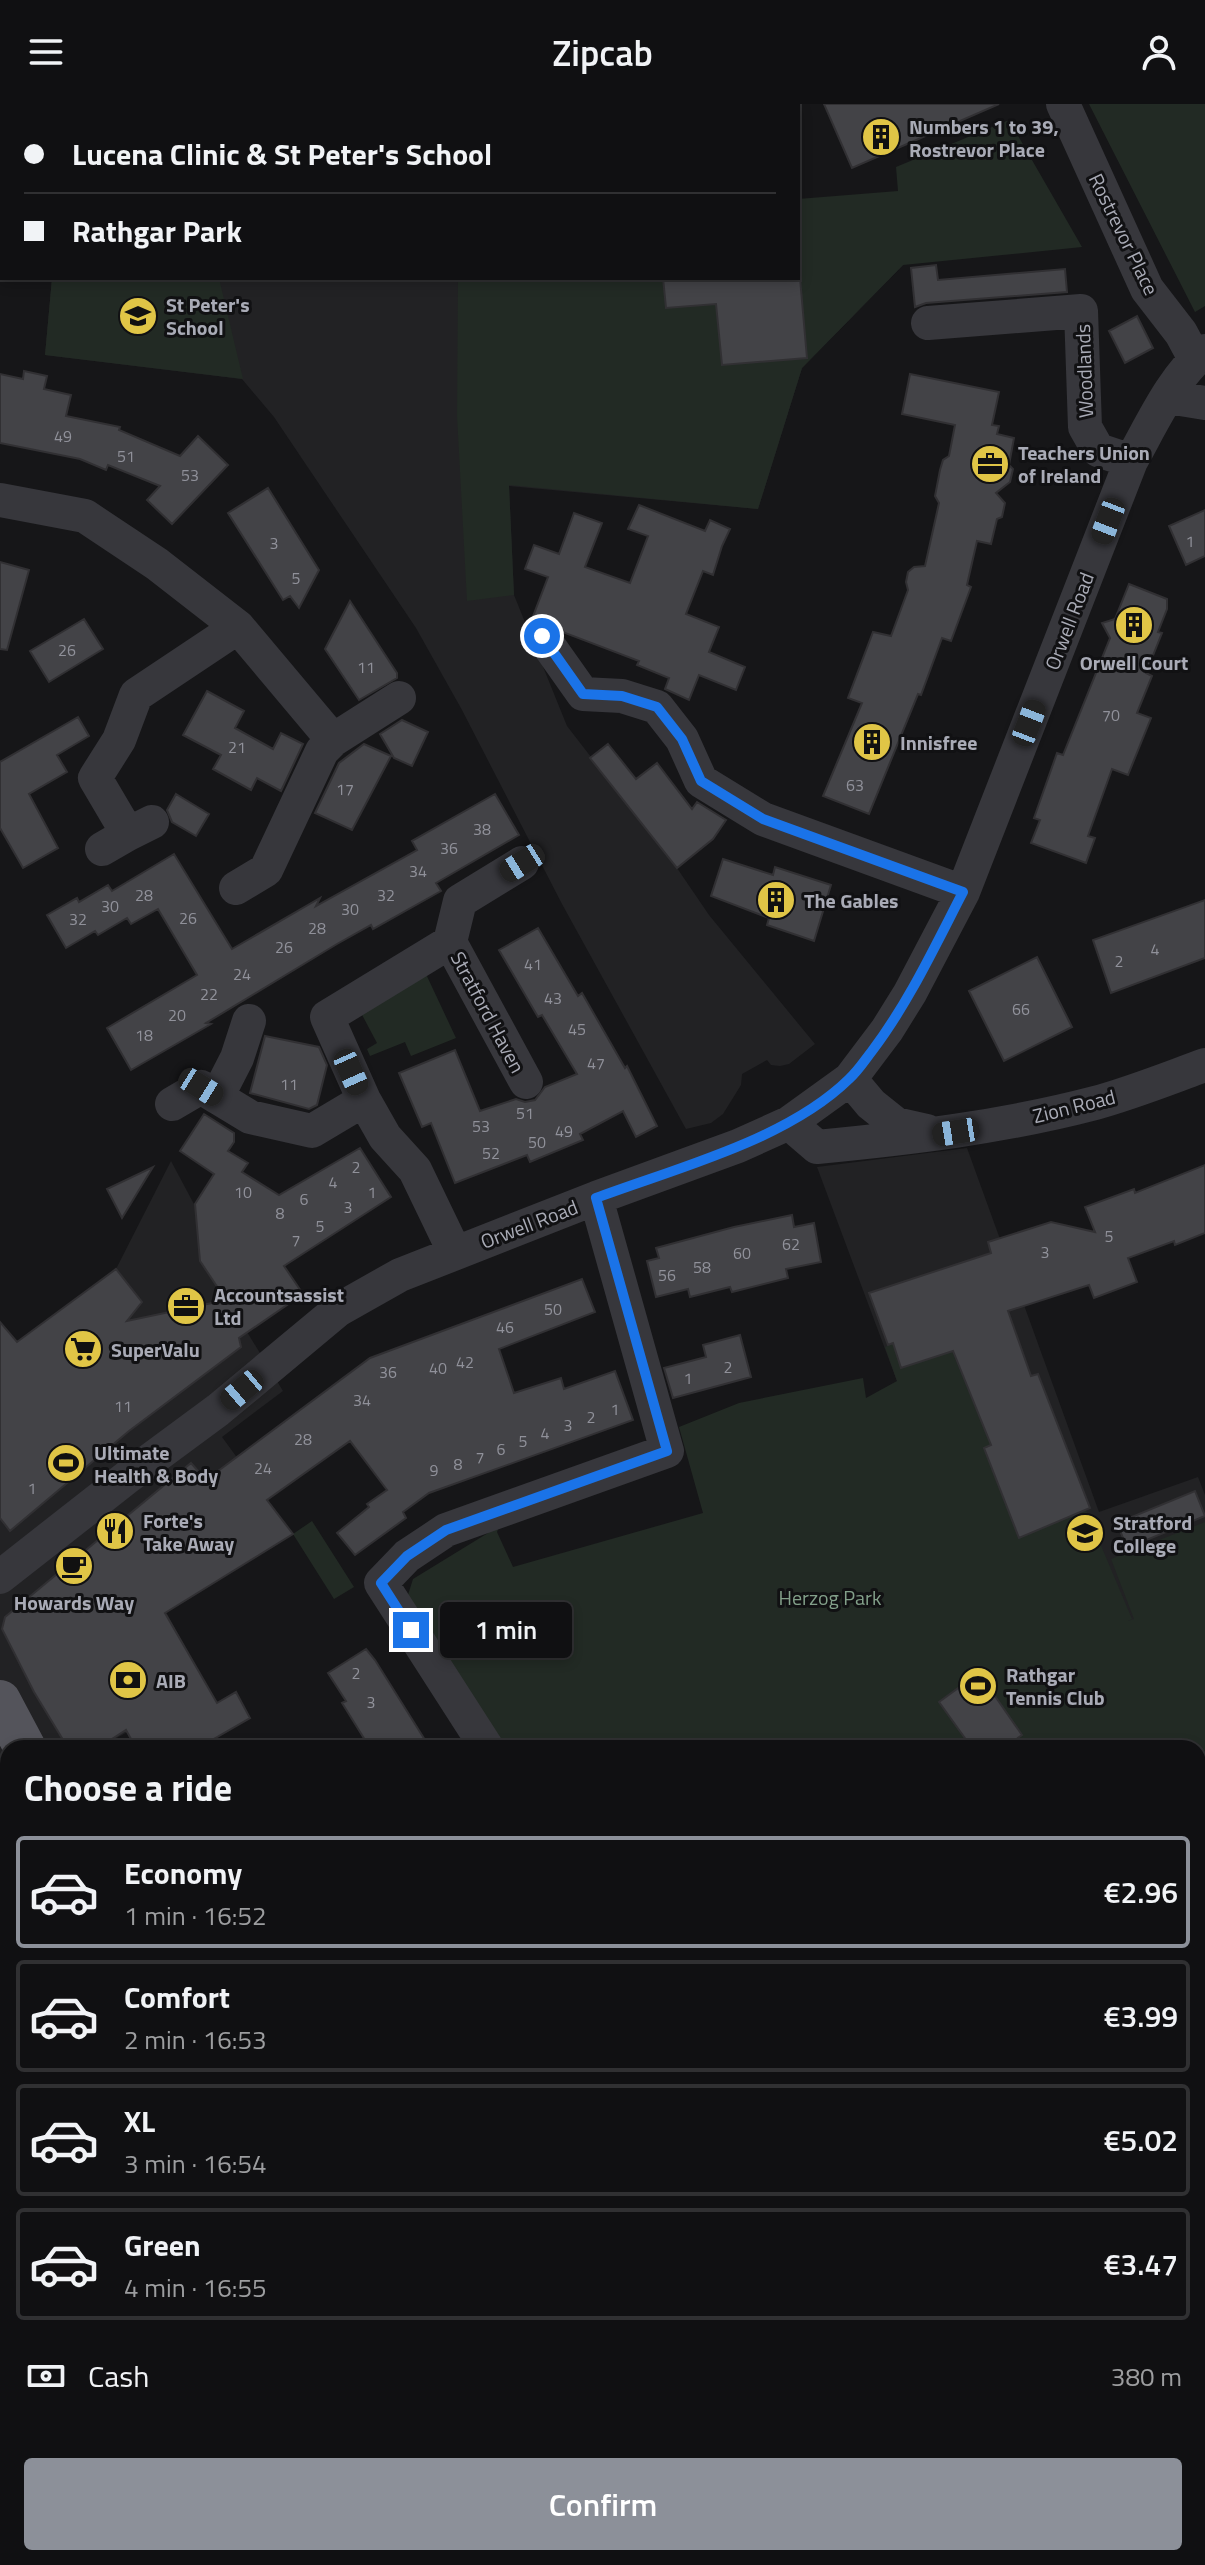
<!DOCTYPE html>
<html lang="en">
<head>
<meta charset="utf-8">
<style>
  body { margin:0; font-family:"Titillium Web",sans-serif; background:#1e1e20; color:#f1f3f6; height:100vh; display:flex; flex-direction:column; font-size:30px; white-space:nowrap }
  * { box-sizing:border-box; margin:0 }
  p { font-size:26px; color:#9c9d9f }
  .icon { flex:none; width:44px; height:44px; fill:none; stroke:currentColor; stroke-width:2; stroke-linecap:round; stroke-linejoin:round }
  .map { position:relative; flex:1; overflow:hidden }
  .drawer { position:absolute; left:0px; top:1636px; width:1206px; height:826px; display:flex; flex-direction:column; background:#101012; border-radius:24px 24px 0 0; box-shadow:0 4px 12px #0003,0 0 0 2px #303032 }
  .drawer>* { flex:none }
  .banner { position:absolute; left:0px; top:0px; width:800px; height:176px; box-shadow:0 4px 12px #0003,0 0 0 2px #303032; display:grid; align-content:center; height:176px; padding:0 24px; background:#101012 }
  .end { position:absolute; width:36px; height:36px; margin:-18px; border:10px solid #1a73e8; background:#fff; box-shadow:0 0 0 4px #fff }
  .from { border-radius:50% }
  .bubble { position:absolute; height:56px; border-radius:8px; background:#101012; box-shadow:0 4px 12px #0003,0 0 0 2px #303032; font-size:26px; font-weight:600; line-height:56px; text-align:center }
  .car { position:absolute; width:24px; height:48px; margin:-24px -12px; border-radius:10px; box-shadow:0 0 6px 2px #0007; background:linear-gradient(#222 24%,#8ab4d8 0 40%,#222 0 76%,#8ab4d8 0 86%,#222 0) }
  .banner b { display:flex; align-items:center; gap:28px; height:76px; font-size:30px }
  .banner b+b { border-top:2px solid #303032 }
  .banner i { width:20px; height:20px; background:#f1f3f6 }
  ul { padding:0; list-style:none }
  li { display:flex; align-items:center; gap:24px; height:112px; margin:0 16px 12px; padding:0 8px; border:4px solid #303032; border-radius:8px }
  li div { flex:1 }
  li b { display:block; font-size:30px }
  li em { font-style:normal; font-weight:600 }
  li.on { border-color:#8c9099 }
  li>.icon { width:72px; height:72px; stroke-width:1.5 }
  h2 { padding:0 24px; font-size:36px; line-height:96px }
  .pay { display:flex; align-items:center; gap:20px; height:88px; padding:0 24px; font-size:30px }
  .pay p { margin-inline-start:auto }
  .action { display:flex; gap:16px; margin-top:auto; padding:16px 24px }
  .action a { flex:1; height:92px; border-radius:8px; background:#8c9099; color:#fff; font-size:32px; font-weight:600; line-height:92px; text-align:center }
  header { display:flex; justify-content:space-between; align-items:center; height:104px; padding:0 24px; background:#101012; font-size:36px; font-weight:600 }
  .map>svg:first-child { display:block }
  .built { fill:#222224 }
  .green { fill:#222a24 }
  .building { fill:#434347; stroke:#313033; stroke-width:2 }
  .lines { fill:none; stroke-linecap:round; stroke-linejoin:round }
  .minor { stroke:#37373c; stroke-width:34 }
  .major { stroke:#54545b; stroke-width:42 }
  .route { stroke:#1a73e8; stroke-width:10 }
  .labels { text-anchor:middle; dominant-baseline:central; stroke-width:6; stroke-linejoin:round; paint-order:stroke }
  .number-label { font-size:16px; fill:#90919a }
  .poi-label { font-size:20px; font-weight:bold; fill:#a9abb6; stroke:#111113; text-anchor:start }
  .street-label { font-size:20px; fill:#a9abb6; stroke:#111113 }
  .park-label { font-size:20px; fill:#829f89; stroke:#111113 }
</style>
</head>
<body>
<header><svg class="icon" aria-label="menu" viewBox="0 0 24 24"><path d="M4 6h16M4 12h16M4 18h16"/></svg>Zipcab<svg class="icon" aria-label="person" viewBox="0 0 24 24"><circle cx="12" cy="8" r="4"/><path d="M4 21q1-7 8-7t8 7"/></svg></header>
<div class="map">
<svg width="1205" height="2461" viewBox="0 0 1205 2461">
  <rect width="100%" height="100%" fill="#161618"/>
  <!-- built -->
  <path class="built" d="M33,0H755V2H33Z
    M798,95L903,161L802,264L758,405L509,382L514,491L567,622L677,764L709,811L815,940L789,960L780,962L771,961L767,956L742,970L741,981L723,1010L711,1019L686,1025L562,800L462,606L416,524L274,313L242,275L45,251L52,174H798Z
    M967,1044L1099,1408L1198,1373L1205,1391V1770L1198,1774V1644H1050L897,1277L817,1063Z
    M171,1057L195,1102L197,1114L241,1218L283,1287L222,1333L293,1430L166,1508L204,1577L138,1622L99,1644H8V1654L0,1656V1234L18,1238L116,1165Z"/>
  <!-- green -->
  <path class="green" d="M1089,0H1205V202L1195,208Z
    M1009,16L1082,143L903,161L802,264L758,405L509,381L514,491L467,497L457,312L458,174H798V95L898,87L896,63Z
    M52,174H219L243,275L45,251Z
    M425,868L456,934L411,952L405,938L370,952L367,945L377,939L360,907Z
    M893,1239L901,1264L952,1247L991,1341L984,1344L1019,1434L1086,1406L1132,1515L1128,1517L1134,1515L1111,1455L1205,1418V1770L1198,1774V1644H504L407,1494L413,1475L488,1429L502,1414L497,1428L513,1463L703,1409L679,1323L739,1299L863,1274L866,1294L897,1277L885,1243Z
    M312,1417L354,1483L334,1495L293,1430Z
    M1198,2312L1205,2322V2376L1198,2381Z"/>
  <!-- building -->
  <path class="building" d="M824,0H999L852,64Z
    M936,161L938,176L1065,165L1067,188L926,199L915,203L911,164Z
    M663,174H800L807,254L722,261L716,200L666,204Z
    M1137,212L1153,244L1125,259L1109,227Z
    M24,267L47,272L44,285L71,291L66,312L120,323L119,326L180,352L198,332L228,361L172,420L147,396L160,382L108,361L106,366L80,355L0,339V270L23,275Z
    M910,270L999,288L992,321L999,322L997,330L1014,334L1009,361L1013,365L1010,378L996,389L1005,399L1002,413L997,415L991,440L977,437L967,481L971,483L951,537L942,534L921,591L918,590L869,710L823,692L862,599L848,594L873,528L891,532L908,486L906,478L908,468L914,463L925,462L939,399L935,392L940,366L943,356L949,352L955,321L902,310Z
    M268,384L319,466L299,504L290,492L283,496L228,409Z
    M639,401L705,427L710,416L730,425L722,442L713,471L703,467L686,510L719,523L709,548L745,563L736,586L699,571L689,596L665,585L669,574L637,561L639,557L565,529L550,514L541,512L532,515L548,473L525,465L534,441L559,450L574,409L602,419L585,463L630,479L648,432L628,425Z
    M1205,406V452L1186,461L1169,422Z
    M0,458L29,466L7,546L0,545Z
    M1129,480L1167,495V505L1158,528L1162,529L1146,569L1152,572L1137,609L1151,614L1128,671L1112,665L1088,732L1095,734L1086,759L1031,739L1040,716L1034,714L1057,649L1063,651L1110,534L1102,519L1115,515Z
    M350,497L397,569V574L359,596L325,545Z
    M84,515L103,545L49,578L30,547Z
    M207,587L244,607L235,624L273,645L281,629L303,640L281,687L257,674L251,686L213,665L221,651L183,631Z
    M78,613L89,632L57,651L67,668L29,690L58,744L23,764L0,724V658Z
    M402,616L428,628L412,662L394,654L380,630Z
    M364,640L391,652L352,726L315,709L339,659Z
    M608,640L636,675L657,659L692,705L697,698L726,716L713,735L677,764L590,654Z
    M176,690L209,710L196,732L172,718L167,706Z
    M495,690L519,731L436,779L441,787L373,825L371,821L337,840L206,919L211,920L131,966L107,924L197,871L158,805L131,820L127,814L98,831L95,827L66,844L47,811L77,794L79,798L108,781L112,787L174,750L232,845L320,794L316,802L417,746L412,737Z
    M723,755L773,771L775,763L831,781L814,837L767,821L769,814L711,792Z
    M1205,796V854L1111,889L1093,836Z
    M538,824L578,892L582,889L625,964L627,962L657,1022L636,1033L623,1007L580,1030L583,1036L530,1058L527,1051L455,1079L431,1019L422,1023L399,969L455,946L480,1007L516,995L525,998L535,996L545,983L577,970L542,911L538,913L499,846Z
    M1037,853L1072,923L1004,957L969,887Z
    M265,932L319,943L327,961L317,1001L309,1005L250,989Z
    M204,1010L234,1029V1038L228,1047L248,1059L242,1068L279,1091L360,1044L391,1093L284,1162L303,1190L239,1234L241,1243L129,1327L10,1427L0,1414V1218L17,1238L116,1165L142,1198L127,1217L226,1196L200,1157L195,1100L214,1070L180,1047Z
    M1205,1061V1129L1175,1141L1174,1137L1128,1154L1137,1178L1094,1194L1089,1181L1008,1207L1031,1272L1038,1270L1090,1404L1019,1434L984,1344L991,1341L953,1247L901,1264L893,1239L888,1241L869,1189L991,1149L988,1138L1051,1118L1095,1128L1085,1103L1134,1085L1135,1089Z
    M153,1063L122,1114L107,1085Z
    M792,1111L794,1123L814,1119L821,1158L786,1165L788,1174L732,1188L730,1183L690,1193L688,1185L656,1193L647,1157L659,1154L656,1144L734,1123Z
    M582,1175L595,1208L499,1245L514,1289L561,1274L564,1285L615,1267L633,1316L429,1389L403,1408L406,1414L355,1451L337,1429L369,1403L367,1400L387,1386L350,1337L267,1396L293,1430L165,1509L217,1599L236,1588L250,1614L198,1644H136L126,1626L98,1644H68L34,1588L2,1525L5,1513L191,1359L206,1376L370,1254Z
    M740,1231L751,1273L673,1294L664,1264L706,1253L703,1241Z
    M1195,1387L1205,1412L1127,1444L1117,1419Z
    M366,1545L375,1556L430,1644H370L342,1599L346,1597L328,1569Z
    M979,1569L1022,1631L1004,1644H972L939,1598Z"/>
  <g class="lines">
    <!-- minor -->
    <path class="minor" d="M1063,0L1147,185L1181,229L1195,255
      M928,219L1081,207L1085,323L1098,346L1131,357
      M1168,293L1205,299
      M0,396L85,412L157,460L238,523L333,636
      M542,532L583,590L622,592L657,603L682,635L701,677L763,715L963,788
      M152,718L128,730L95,674L119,636L136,591L238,523
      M102,745L128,730
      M236,784L266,766L322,647L333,636L399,594
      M450,838L460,797L522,759
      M850,975L871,1000L896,1020L927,1027
      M217,993L250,1013L312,1027L364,996
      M172,1000L201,983L217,993L237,954L249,917
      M789,1019L817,1043C911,1034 1003,1023 1095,999C1132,989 1169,974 1205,961
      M455,1149L415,1066L385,1033L364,996L327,913L450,838L526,978
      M0,1473L130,1371L218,1306L338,1206L400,1171L596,1094L738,1042L789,1019L850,975L887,926L910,889L963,788L1131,357C1152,320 1172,274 1205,247
      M487,1644L381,1479L407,1452L446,1426L667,1347L596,1094
      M1198,2262L1205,2273
      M0,2388L8,2400
      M1198,2397L1205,2392
      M44,2454L49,2461
      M978,2454L983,2461
      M144,2461L160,2454
      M1105,2461L1115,2454"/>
    <!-- major -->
    <path class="major" d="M0,1597L25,1644
      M481,2454L486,2461"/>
  </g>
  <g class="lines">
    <!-- route -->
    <path class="route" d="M411,1526L381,1479L407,1452L446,1426L667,1347L596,1094C676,1064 787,1036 849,975C858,967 865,956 872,947C909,898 935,842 963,788L763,715L701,677L682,635L657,603L622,592L583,590L542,532"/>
  </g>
  <!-- icons -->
  <defs>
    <symbol id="building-disc" viewBox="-11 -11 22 22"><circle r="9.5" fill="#e0c546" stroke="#111113"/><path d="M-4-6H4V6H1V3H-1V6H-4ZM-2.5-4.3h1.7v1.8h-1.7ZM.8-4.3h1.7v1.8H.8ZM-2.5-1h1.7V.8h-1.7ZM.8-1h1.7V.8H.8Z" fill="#111"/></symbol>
    <symbol id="school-disc" viewBox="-11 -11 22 22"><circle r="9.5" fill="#e0c546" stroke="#111113"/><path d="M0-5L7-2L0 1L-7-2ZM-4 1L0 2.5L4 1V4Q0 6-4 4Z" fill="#111"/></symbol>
    <symbol id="office-disc" viewBox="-11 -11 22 22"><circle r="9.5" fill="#e0c546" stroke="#111113"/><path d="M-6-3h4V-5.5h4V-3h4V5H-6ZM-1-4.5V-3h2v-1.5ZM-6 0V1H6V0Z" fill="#111"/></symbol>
    <symbol id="supermarket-disc" viewBox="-11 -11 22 22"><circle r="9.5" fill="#e0c546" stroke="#111113"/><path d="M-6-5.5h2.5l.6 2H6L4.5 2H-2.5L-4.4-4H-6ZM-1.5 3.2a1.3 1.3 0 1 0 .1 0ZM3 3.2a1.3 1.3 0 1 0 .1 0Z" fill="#111"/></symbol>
    <symbol id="stadium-disc" viewBox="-11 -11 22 22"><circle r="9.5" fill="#e0c546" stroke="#111113"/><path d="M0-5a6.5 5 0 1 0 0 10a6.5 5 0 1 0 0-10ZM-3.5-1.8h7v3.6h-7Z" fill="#111"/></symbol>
    <symbol id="restaurant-disc" viewBox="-11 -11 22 22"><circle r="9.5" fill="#e0c546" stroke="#111113"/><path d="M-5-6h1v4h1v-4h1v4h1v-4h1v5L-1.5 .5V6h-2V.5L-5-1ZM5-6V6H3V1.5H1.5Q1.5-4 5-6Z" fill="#111"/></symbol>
    <symbol id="cafe-disc" viewBox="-11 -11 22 22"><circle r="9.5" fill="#e0c546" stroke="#111113"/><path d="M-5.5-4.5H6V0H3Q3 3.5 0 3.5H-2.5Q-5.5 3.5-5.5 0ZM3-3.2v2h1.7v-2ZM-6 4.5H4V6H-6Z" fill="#111"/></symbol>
    <symbol id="bank-disc" viewBox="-11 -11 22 22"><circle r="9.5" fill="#e0c546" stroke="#111113"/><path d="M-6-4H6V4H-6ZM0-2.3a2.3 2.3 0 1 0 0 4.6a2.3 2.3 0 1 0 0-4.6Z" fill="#111"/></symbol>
  </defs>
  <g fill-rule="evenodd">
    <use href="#building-disc" x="859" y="11" width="44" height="44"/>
    <use href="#school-disc" x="116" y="190" width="44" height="44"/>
    <use href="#office-disc" x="968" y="338" width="44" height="44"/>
    <use href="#building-disc" x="1112" y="499" width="44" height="44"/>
    <use href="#building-disc" x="850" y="616" width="44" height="44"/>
    <use href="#building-disc" x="754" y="774" width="44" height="44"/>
    <use href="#office-disc" x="164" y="1180" width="44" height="44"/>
    <use href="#supermarket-disc" x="61" y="1223" width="44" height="44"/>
    <use href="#stadium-disc" x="44" y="1337" width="44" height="44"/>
    <use href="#restaurant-disc" x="93" y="1405" width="44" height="44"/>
    <use href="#school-disc" x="1063" y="1407" width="44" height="44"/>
    <use href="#cafe-disc" x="52" y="1440" width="44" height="44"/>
    <use href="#bank-disc" x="106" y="1554" width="44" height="44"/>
    <use href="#stadium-disc" x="956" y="1560" width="44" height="44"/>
  </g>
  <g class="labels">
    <!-- number labels -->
    <g class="number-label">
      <text x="63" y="332">49</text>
      <text x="126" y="352">51</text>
      <text x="190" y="371">53</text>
      <text x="1190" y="437">1</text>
      <text x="274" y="439">3</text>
      <text x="296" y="474">5</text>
      <text x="67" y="546">26</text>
      <text x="366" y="563">11</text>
      <text x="1111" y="611">70</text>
      <text x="237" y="643">21</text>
      <text x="855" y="681">63</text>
      <text x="345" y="685">17</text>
      <text x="482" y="725">38</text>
      <text x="449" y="744">36</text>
      <text x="418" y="767">34</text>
      <text x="144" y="791">28</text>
      <text x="386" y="791">32</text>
      <text x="110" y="802">30</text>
      <text x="350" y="805">30</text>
      <text x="188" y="814">26</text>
      <text x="78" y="815">32</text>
      <text x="317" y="824">28</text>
      <text x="284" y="843">26</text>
      <text x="1155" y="845">4</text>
      <text x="1119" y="857">2</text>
      <text x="533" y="860">41</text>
      <text x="242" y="870">24</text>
      <text x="209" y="890">22</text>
      <text x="553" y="894">43</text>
      <text x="1021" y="905">66</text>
      <text x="177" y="911">20</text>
      <text x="577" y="925">45</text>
      <text x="144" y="931">18</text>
      <text x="596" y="959">47</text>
      <text x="289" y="980">11</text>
      <text x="525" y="1009">51</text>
      <text x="481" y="1022">53</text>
      <text x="564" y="1027">49</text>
      <text x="537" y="1038">50</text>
      <text x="491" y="1049">52</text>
      <text x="356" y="1063">2</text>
      <text x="333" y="1078">4</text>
      <text x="243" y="1088">10</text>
      <text x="372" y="1088">1</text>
      <text x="304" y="1095">6</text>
      <text x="348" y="1103">3</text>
      <text x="280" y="1109">8</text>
      <text x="320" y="1122">5</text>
      <text x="1109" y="1132">5</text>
      <text x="296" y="1136">7</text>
      <text x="791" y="1140">62</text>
      <text x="1045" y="1148">3</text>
      <text x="742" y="1149">60</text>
      <text x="702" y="1163">58</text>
      <text x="667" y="1171">56</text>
      <text x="553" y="1205">50</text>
      <text x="505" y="1223">46</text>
      <text x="465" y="1258">42</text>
      <text x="728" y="1263">2</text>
      <text x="438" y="1264">40</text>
      <text x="388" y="1268">36</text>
      <text x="688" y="1274">1</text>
      <text x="362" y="1296">34</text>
      <text x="123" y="1302">11</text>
      <text x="615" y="1305">1</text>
      <text x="591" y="1313">2</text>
      <text x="568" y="1321">3</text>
      <text x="545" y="1329">4</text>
      <text x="303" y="1335">28</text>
      <text x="523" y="1337">5</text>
      <text x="501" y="1345">6</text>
      <text x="480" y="1353">7</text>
      <text x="458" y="1360">8</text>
      <text x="263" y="1364">24</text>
      <text x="434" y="1366">9</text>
      <text x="32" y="1384">1</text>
      <text x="356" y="1569">2</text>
      <text x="371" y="1598">3</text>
    </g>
    <!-- poi labels -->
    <g class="poi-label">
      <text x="909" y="22">Numbers 1 to 39,<tspan x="909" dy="23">Rostrevor Place</tspan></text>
      <text x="166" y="200">St Peter's<tspan x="166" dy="23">School</tspan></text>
      <text x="1018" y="348">Teachers Union<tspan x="1018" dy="23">of Ireland</tspan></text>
      <text x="1134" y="558" text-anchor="middle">Orwell Court</text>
      <text x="900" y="638">Innisfree</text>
      <text x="804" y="796">The Gables</text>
      <text x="214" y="1190">Accountsassist<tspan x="214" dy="23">Ltd</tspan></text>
      <text x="111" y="1245">SuperValu</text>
      <text x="94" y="1348">Ultimate<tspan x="94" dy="23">Health &amp; Body</tspan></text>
      <text x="143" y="1416">Forte's<tspan x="143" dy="23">Take Away</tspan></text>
      <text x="1113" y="1418">Stratford<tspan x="1113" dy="23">College</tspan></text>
      <text x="74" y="1498" text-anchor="middle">Howards Way</text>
      <text x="1006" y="1570">Rathgar<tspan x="1006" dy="23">Tennis Club</tspan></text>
      <text x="156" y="1576">AIB</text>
    </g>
    <!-- street labels -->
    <g class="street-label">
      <text transform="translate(1124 130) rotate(64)">Rostrevor Place</text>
      <text transform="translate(1084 267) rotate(-92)">Woodlands</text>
      <text transform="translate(1069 517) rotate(-69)">Orwell Road</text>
      <text transform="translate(488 908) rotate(62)">Stratford Haven</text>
      <text transform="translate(1074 1002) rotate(-14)">Zion Road</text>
      <text transform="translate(529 1120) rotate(-21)">Orwell Road</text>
    </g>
    <!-- park labels -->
    <g class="park-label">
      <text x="830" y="1493">Herzog Park</text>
    </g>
  </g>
</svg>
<i class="end from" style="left:542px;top:532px"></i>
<i class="end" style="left:411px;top:1526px"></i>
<div class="bubble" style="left:440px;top:1498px;width:132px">1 min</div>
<i class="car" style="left:1108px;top:417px;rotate:201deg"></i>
<i class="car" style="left:1029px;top:619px;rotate:21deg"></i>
<i class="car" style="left:522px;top:759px;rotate:238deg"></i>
<i class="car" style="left:351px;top:968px;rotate:156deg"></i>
<i class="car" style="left:201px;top:983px;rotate:122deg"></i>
<i class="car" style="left:956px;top:1028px;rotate:261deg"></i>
<i class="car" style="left:242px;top:1286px;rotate:230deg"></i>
<div class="banner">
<b><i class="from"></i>Lucena Clinic &amp; St Peter's School</b>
<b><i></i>Rathgar Park</b>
</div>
<section class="drawer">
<h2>Choose a ride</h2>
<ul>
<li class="on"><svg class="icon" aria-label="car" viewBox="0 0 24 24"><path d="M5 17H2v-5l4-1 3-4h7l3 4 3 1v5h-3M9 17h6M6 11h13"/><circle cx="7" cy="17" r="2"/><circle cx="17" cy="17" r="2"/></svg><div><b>Economy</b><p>1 min · 16:52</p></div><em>€2.96</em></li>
<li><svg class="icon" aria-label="car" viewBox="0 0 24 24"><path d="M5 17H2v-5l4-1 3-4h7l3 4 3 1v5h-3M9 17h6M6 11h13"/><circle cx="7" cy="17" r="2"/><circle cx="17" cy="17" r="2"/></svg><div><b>Comfort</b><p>2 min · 16:53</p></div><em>€3.99</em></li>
<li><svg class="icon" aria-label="car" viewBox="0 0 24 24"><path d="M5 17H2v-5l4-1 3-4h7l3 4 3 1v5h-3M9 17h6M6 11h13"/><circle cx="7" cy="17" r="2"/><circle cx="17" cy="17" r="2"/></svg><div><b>XL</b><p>3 min · 16:54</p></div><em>€5.02</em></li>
<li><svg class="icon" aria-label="car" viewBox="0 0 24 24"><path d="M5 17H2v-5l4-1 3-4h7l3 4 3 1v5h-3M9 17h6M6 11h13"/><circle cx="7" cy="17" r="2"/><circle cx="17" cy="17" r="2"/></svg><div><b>Green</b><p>4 min · 16:55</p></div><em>€3.47</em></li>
</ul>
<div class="pay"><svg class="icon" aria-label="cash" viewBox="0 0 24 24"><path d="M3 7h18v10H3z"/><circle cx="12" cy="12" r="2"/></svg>Cash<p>380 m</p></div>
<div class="action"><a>Confirm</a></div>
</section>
</div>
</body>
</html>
